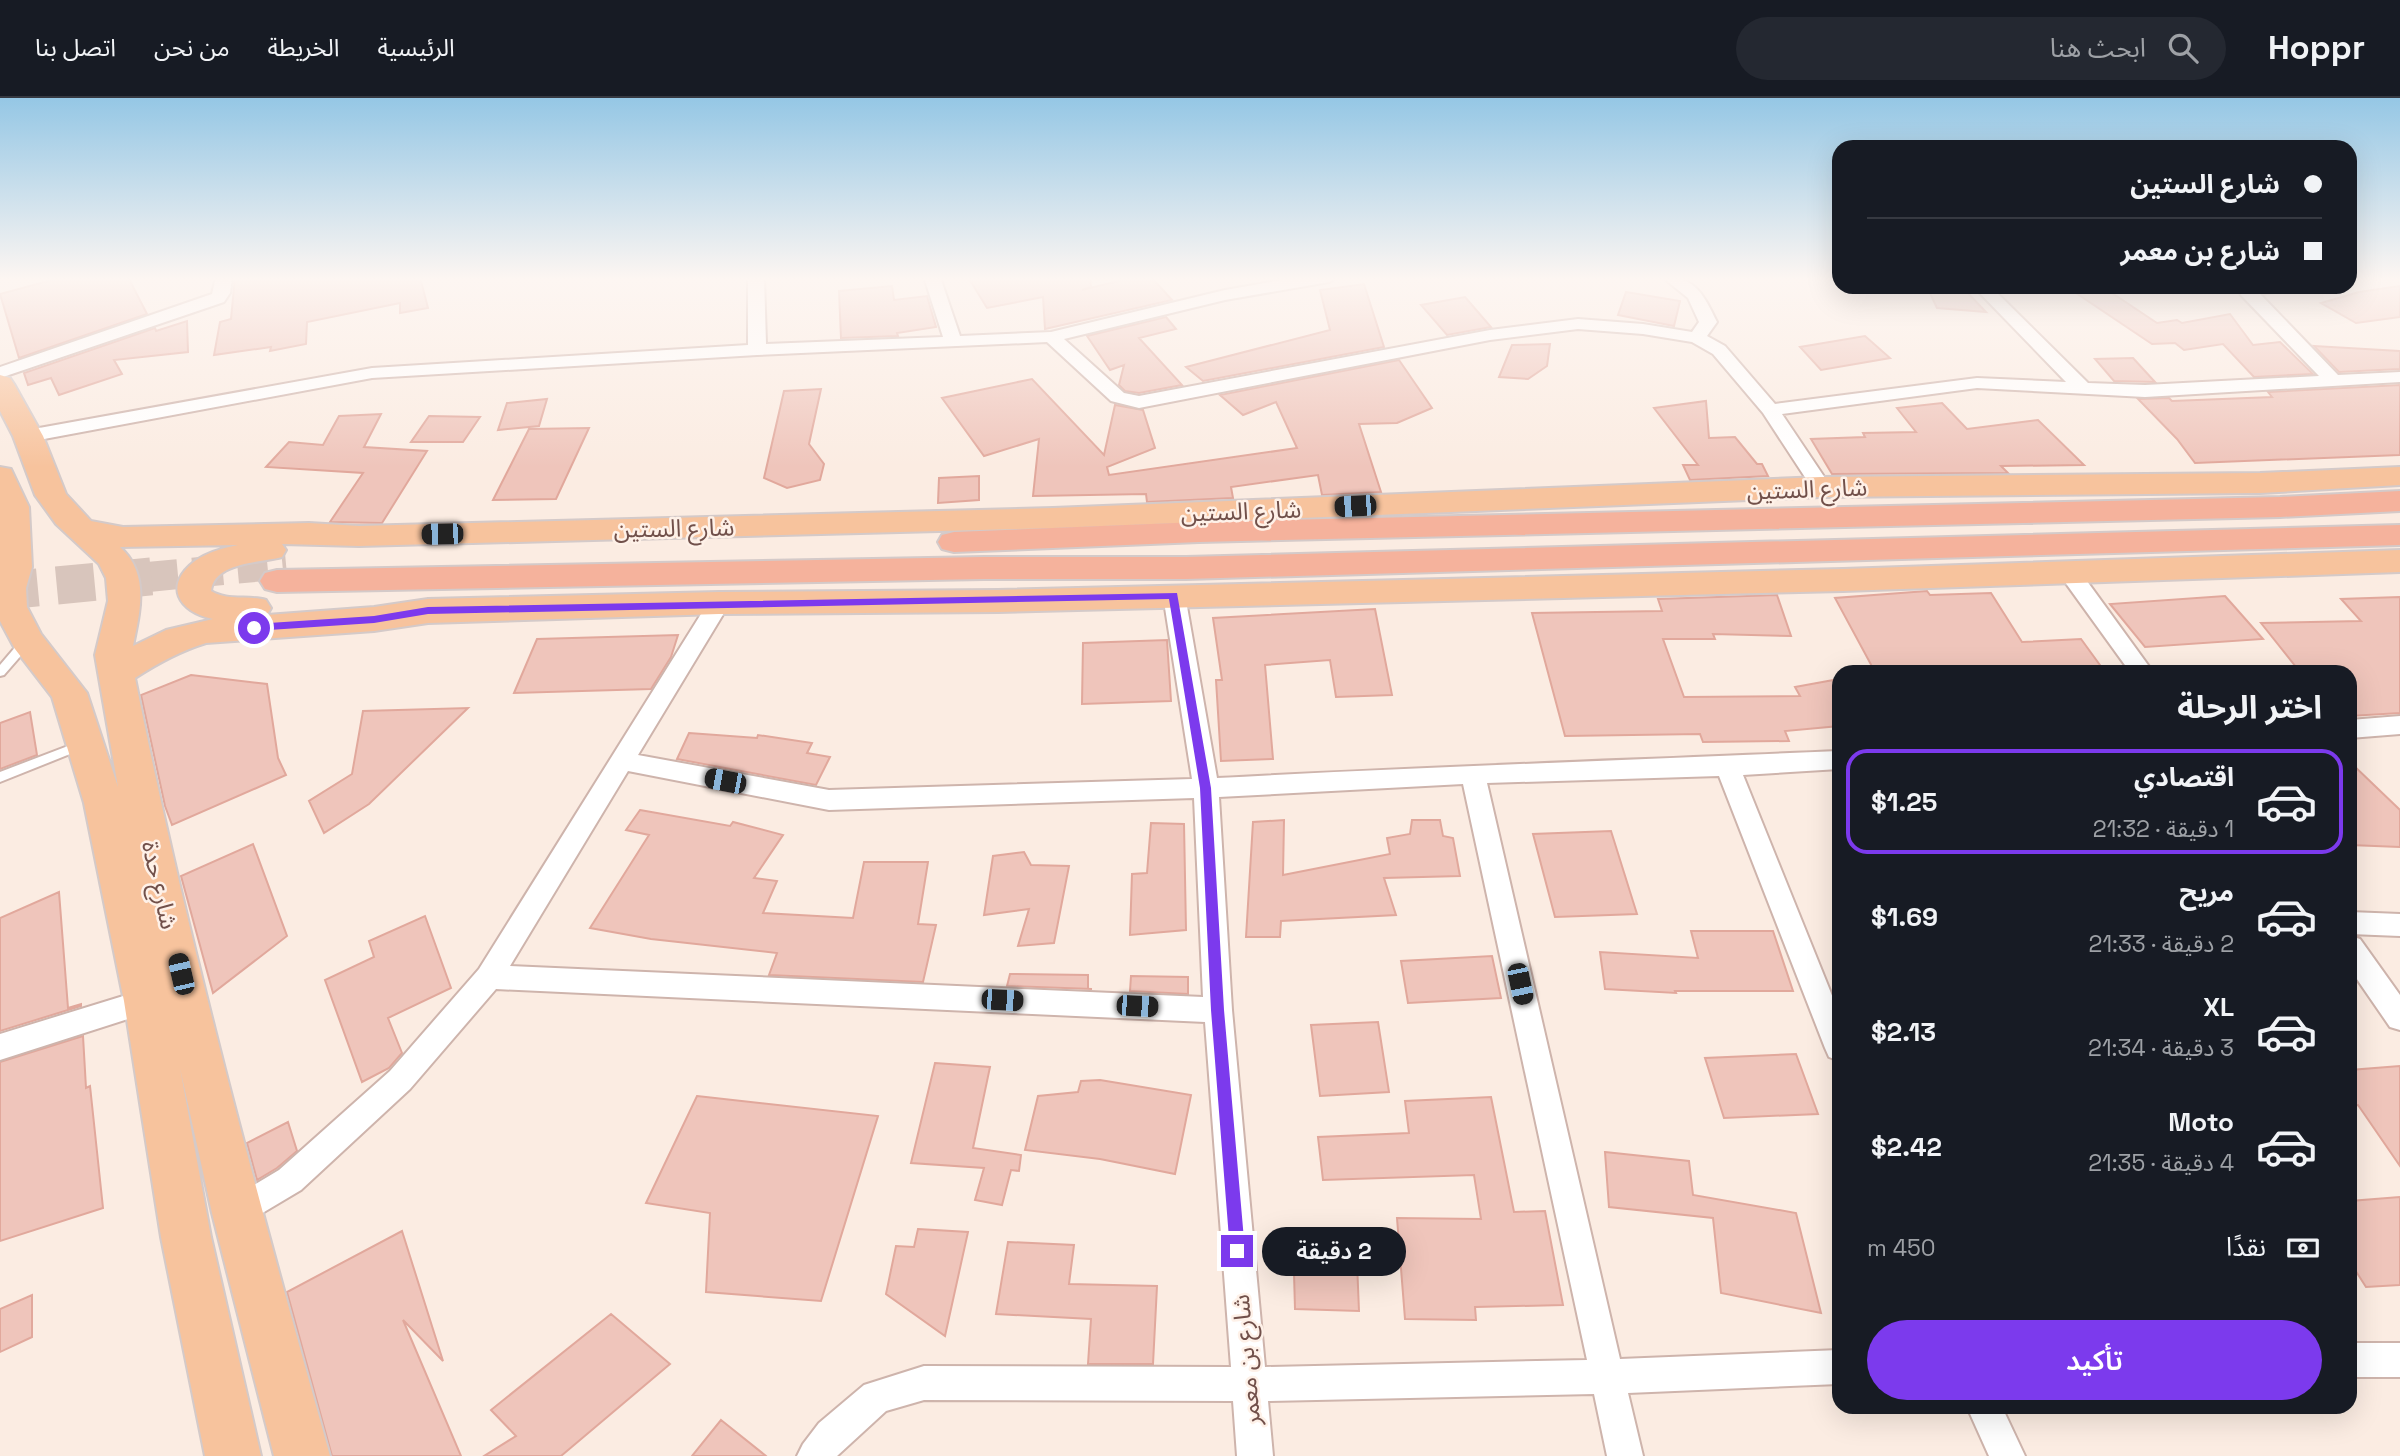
<!DOCTYPE html>
<html lang="ar">
<head>
<meta charset="utf-8">
<style>
  body { margin:0; font-family:"Space Grotesk","Noto Sans Arabic",sans-serif; background:#242831; color:#f1f3f6; direction:rtl; height:100vh; display:flex; flex-direction:column; font-size:26px; white-space:nowrap }
  * { box-sizing:border-box; margin:0 }
  p { font-size:23px; color:#9ea1a6 }
  .icon { flex:none; width:38px; height:38px; fill:none; stroke:currentColor; stroke-width:2; stroke-linecap:round; stroke-linejoin:round }
  .map { position:relative; flex:1; overflow:hidden; direction:ltr }
  .panel { position:absolute; left:1832px; top:567px; width:525px; height:749px; display:flex; flex-direction:column; background:#171b24; border-radius:21px; box-shadow:0 7px 28px #0002; direction:rtl }
  .panel>* { flex:none }
  .banner { position:absolute; left:1832px; top:42px; width:525px; height:154px; border-radius:21px; box-shadow:0 7px 28px #0002; direction:rtl; display:grid; align-content:center; height:154px; padding:0 35px; background:#171b24 }
  .end { position:absolute; width:32px; height:32px; margin:-16px; border:9px solid #7c3aed; background:#fff; box-shadow:0 0 0 4px #fff }
  .from { border-radius:50% }
  .bubble { position:absolute; height:49px; border-radius:24px; background:#171b24; box-shadow:0 7px 28px #0002; font-size:23px; font-weight:600; line-height:49px; text-align:center; direction:rtl }
  .car { position:absolute; width:21px; height:42px; margin:-21px -10px; border-radius:9px; box-shadow:0 0 5px 2px #0007; background:linear-gradient(#222 24%,#8ab4d8 0 40%,#222 0 76%,#8ab4d8 0 86%,#222 0) }
  .banner b { display:flex; align-items:center; gap:24px; height:66px; font-size:26px }
  .banner b+b { border-top:2px solid #363941 }
  .banner i { width:18px; height:18px; background:#f1f3f6 }
  ul { padding:0; list-style:none }
  li { display:flex; align-items:center; gap:21px; height:105px; margin:0 14px 10px; padding:0 21px; border:4px solid transparent; border-radius:21px }
  li div { flex:1 }
  li b { display:block; font-size:26px }
  li em { font-style:normal; font-weight:600 }
  li.on { border-color:#7c3aed }
  li>.icon { width:63px; height:63px; stroke-width:1.5 }
  h2 { padding:0 35px; font-size:32px; line-height:84px }
  .pay { display:flex; align-items:center; gap:18px; height:77px; padding:0 35px; font-size:26px }
  .pay p { margin-inline-start:auto }
  .button { display:flex; gap:14px; margin-top:auto; padding:14px 35px }
  .button a { flex:1; height:80px; border-radius:42px; background:#7c3aed; color:#fff; font-size:28px; font-weight:600; line-height:80px; text-align:center }
  header { display:flex; align-items:center; gap:42px; box-sizing:border-box; height:98px; padding:0 35px; background:#171b24; border-bottom:2px solid #363941 }
  header strong { font-size:33px }
  nav { display:flex; gap:38px; margin-inline-start:auto; font-size:24px }
  .search { width:490px; height:63px; background:#242831; display:flex; align-items:center; gap:18px; box-sizing:border-box; padding:0 24px; border-radius:38px; color:#9ea1a6; font-size:26px }
  .map>svg:first-child { display:block }
  .building { fill:#efc5bb; stroke:#e1a89c; stroke-width:2 }
  .lines { fill:none; stroke-linecap:round; stroke-linejoin:round }
  .trunk-tunnel-far1 { stroke:#d8c5bc; stroke-width:30; stroke-dasharray:30 15; stroke-linecap:butt }
  .trunk-tunnel { stroke:#d8c5bc; stroke-width:38; stroke-dasharray:38 19; stroke-linecap:butt }
  .service-casing { stroke:#ceb4ac; stroke-width:4 }
  .minor-casing { stroke:#ceb4ac; stroke-width:4 }
  .primary-casing { stroke:#d4cac9; stroke-width:4 }
  .trunk-casing { stroke:#d4cac9; stroke-width:4 }
  .service { fill:#fff; fill-rule:evenodd }
  .minor { fill:#fff; fill-rule:evenodd }
  .primary { fill:#f7c39d; fill-rule:evenodd }
  .trunk { fill:#f5b29c; fill-rule:evenodd }
  .route { fill:#7c3aed }
  .labels { text-anchor:middle; dominant-baseline:central; stroke-width:5; stroke-linejoin:round; paint-order:stroke }
  .street-label { font-size:24px; fill:#71504a; stroke:#fef1e8 }
</style>
</head>
<body>
<header>
<strong>Hoppr</strong>
<div class="search"><svg class="icon" aria-label="search" viewBox="0 0 24 24"><circle cx="10" cy="10" r="6"/><path d="M15 15l6 6"/></svg>ابحث هنا</div>
<nav><a>الرئيسية</a><a>الخريطة</a><a>من نحن</a><a>اتصل بنا</a></nav>
</header>
<div class="map">
<svg width="2400" height="1358" viewBox="0 0 2400 1358">
  <rect width="100%" height="100%" fill="#fbece2"/>
  <!-- building -->
  <path class="building" d="M63,179H128L147,216L19,260L0,196Z
    M235,179H420L428,210L400,215V205L307,224L306,246L270,253L271,249L214,257L220,224L231,221Z
    M968,179H1090L1091,189L1082,192L1135,179H1151L1172,202L1045,231L1043,199L987,210Z
    M1364,186L1384,249L1203,283L1186,269L1330,232L1320,192Z
    M892,188L894,202L927,198L936,229L897,235L898,238L841,240L839,193Z
    M2400,188V219L2356,225L2321,205L2359,194Z
    M1927,189L1964,191L1986,214L1937,210Z
    M2067,189H2103L2157,225L2177,222L2182,225L2230,216L2253,247L2280,244L2313,276L2254,279L2223,246L2184,252L2175,245L2152,246Z
    M1626,194L1680,203L1674,228L1618,217Z
    M1465,199L1491,229L1447,237L1421,207Z
    M1166,219L1176,231L1139,240L1182,287L1139,295L1125,293L1119,287L1124,267L1110,272L1087,238Z
    M187,223L188,254L114,262L122,276L59,297L51,280L28,287L24,275L155,230L156,233Z
    M1865,238L1890,260L1821,272L1800,249Z
    M1550,246L1547,268L1528,281L1499,279L1512,247Z
    M2314,248L2400,253V271L2339,274Z
    M2133,260L2155,284L2114,283L2095,261Z
    M1399,262L1432,310L1397,325L1359,326L1381,394L1322,397L1318,377L1231,389L1233,400L1147,404L1146,396L1033,398L1039,341L984,358L942,300L1032,281L1104,357L1115,307L1143,312L1155,350L1107,369L1109,377L1297,350L1276,304L1243,317L1220,297Z
    M2400,287V357L2195,365L2177,341L2138,301L2169,300L2172,303L2272,299L2268,294Z
    M821,291L809,346L824,366L820,382L787,390L764,380L784,293Z
    M547,301L539,328L498,332L507,305Z
    M1706,303L1709,340L1735,339L1757,366H1762L1768,378L1690,382L1683,367H1698L1654,310Z
    M1942,305L1967,331L2038,322L2084,367L2001,368L2008,375L1832,376L1811,341L1865,339L1863,335L1916,334L1897,310Z
    M381,316L364,349L427,353L382,425L330,424L363,375L266,369L289,344L323,347L339,318Z
    M429,318L480,319L463,344H411Z
    M589,330L556,401L493,402L529,331Z
    M979,378V402L938,405L939,380Z
    M1927,493L1930,497L1991,495L2022,544L2081,541L2105,574H1875L1835,500Z
    M1777,497L1791,538L1713,536L1715,541H1663L1684,599L1800,598L1795,589L1839,581V628L1785,633L1789,643L1703,644L1700,636L1565,638L1532,515L1662,513L1658,501Z
    M2225,498L2263,541L2145,549L2110,506Z
    M2400,499V615L2350,618V573L2300,574L2261,525L2361,523L2341,501Z
    M1375,511L1392,597L1336,599L1330,562L1265,567L1273,661L1221,663L1216,582H1222L1213,520Z
    M678,537L671,559L651,591L514,595L537,541Z
    M1167,542L1171,603L1082,606L1083,545Z
    M191,577L267,586L278,660L286,677L172,727L165,708L141,597Z
    M468,610L369,706L324,735L309,703L352,676L363,613Z
    M30,614L37,657L0,671V625Z
    M689,635L757,640L758,637L812,645L807,655L830,659L816,687L677,661Z
    M2350,664L2400,712V749L2350,747Z
    M640,712L730,728L733,724L783,737L754,780L777,783L763,815L853,820L864,764H928L918,826L936,827L923,884L769,877L777,855L651,841L590,830L649,737L626,732Z
    M1284,722L1283,777L1390,756L1387,740L1410,736L1412,722H1440L1443,738L1453,740L1460,778L1384,780L1396,817L1281,823L1280,839H1246L1253,724Z
    M1151,725L1184,726L1186,832L1130,837L1132,776L1147,775Z
    M1611,733L1637,816L1555,819L1533,736Z
    M253,746L287,838L213,895L181,778Z
    M1024,754L1031,767L1069,768L1054,845L1018,848L1029,811L984,817L993,758Z
    M59,794L68,910L81,906V908L0,933V820Z
    M425,818L451,890L388,920L402,955L389,970L362,984L325,882L374,859L369,843Z
    M1691,833H1773L1793,893H1675L1676,895L1605,891L1600,854L1698,860Z
    M1492,858L1501,900L1408,905L1401,863Z
    M1010,876L1088,877V891H1092L1007,888Z
    M1131,878L1188,879V896L1130,893Z
    M1378,924L1389,994L1320,998L1311,927Z
    M83,938L86,990L90,988L103,1110L0,1143V964Z
    M1796,956L1818,1016L1724,1020L1705,960Z
    M935,965L990,969L973,1050L1021,1057L1019,1073L1011,1072L1002,1107L975,1102L984,1070L911,1065Z
    M2400,968V1068L2358,1007L2350,1008V972Z
    M1100,982L1191,997L1175,1076L1100,1061L1025,1052L1038,998L1078,994L1081,983Z
    M697,998L878,1018L821,1203L706,1194L710,1115L646,1105Z
    M1491,999L1514,1114L1545,1113L1563,1207L1475,1209L1476,1222L1405,1221L1397,1120L1481,1121L1474,1077L1323,1082L1318,1039L1409,1035L1405,1003Z
    M288,1024L297,1053L277,1070L257,1082L247,1045Z
    M1605,1054L1689,1063L1693,1097L1796,1115L1821,1215L1721,1195L1713,1120L1609,1109Z
    M2400,1099V1187L2366,1189L2350,1164V1103Z
    M918,1131L968,1134L945,1238L886,1196L896,1148L914,1149Z
    M402,1133L443,1263L403,1222L461,1358H332L287,1194Z
    M1293,1139L1356,1140L1359,1213L1295,1211Z
    M1008,1144L1074,1147L1069,1186L1157,1188L1153,1266H1088L1091,1221L996,1216Z
    M32,1197V1239L0,1254V1211Z
    M611,1216L670,1266L561,1358H484L516,1338L491,1312Z
    M721,1322L766,1358H692Z"/>
  <g class="lines">
    <!-- trunk-tunnel-far1 -->
    <path class="trunk-tunnel-far1" d="M148,479L286,466"/>
    <!-- trunk-tunnel -->
    <path class="trunk-tunnel" d="M0,493L166,477"/>
    <defs>
      <path id="service" d="M27,539L33,543L31,546L4,577L0,578V567L23,540Z
        M81,643L87,647L85,650L0,684V674Z"/>
      <path id="minor" d="M216,179H232L230,195L224,204L0,280V269L212,196Z
        M748,179H764L766,246L943,239L924,179H940L960,238L1051,234L1225,192L1299,179H1337L1329,184L1225,202L1064,241L1124,295L1139,298L1490,232L1578,221L1643,226L1692,234L1699,224L1688,200L1662,179C1696,179 1703,196 1717,224L1707,238L1725,248L1775,306L1977,280L2066,284L1974,189H1991L2088,285L2145,287L2319,278L2241,197L2239,193L2243,189H2284L2282,193L2260,196L2338,277L2400,274V284L2145,299L1977,290L1782,316L1831,389L1828,393H1814L1763,315L1713,256L1692,244L1643,236L1578,231L1490,242L1139,310L1111,303L1047,244L757,257L372,280L28,344L18,338L28,332L372,270L748,247Z
        M2068,466L2076,468L2153,574H2130L2057,473L2060,468Z
        M1174,490L1182,492L1185,497L1217,680C1424,669 1632,662 1839,653V671L1743,677L1839,915V963L1829,959L1825,950L1719,678L1487,685L1620,1261L1839,1252V1286L1628,1295L1643,1358H1607L1594,1296L1268,1303L1273,1358H1237L1233,1303L924,1302L886,1313L837,1358H797L803,1346L819,1325L864,1287L924,1268L1231,1269L1205,924L496,891L410,991L301,1092L237,1130L226,1126L221,1115L226,1104L279,1072L390,973L479,871L711,500L719,498L727,500L730,505L638,657L829,692L1192,681L1163,497L1166,492ZM628,673L829,712L1194,700L1203,899L510,868ZM1463,686L1587,1262L1265,1269L1232,912L1219,699Z
        M2400,618V636L2350,640V622Z
        M2350,814L2400,816V838L2350,836Z
        M2350,838L2360,841L2400,897V932L2390,929L2350,871Z
        M146,891L156,894L160,903L156,912L0,962V936Z
        M2350,1245H2400V1279H2350Z
        M1967,1309H2002L2025,1358H1989Z"/>
      <path id="primary" d="M0,277L10,280L14,286L43,338L66,396L91,423L123,429L309,425L359,428L1053,410L1821,379L2260,375L2400,369V387L2260,395L1821,399L1053,430L359,448L282,446L286,452L282,459C260,465 214,464 211,493C226,503 249,497 266,502L271,510L267,517L374,509L428,501L719,494L998,492L1843,471L2400,452V474L1843,493L998,514L719,516L428,525L374,533L206,545C180,553 158,565 135,580C187,842 258,1101 330,1358H274L212,1115L180,970L211,1139L261,1358H205L161,1139L124,903L84,705L52,599L15,551L0,523V369L11,371L29,409L32,469L26,490L27,509L41,536L87,595L118,689L95,557L108,503L106,480L99,466L56,426L35,397L13,338L0,313ZM238,447C223,450 208,454 195,463C163,487 178,514 213,521L166,532L133,548C140,513 150,476 120,449Z"/>
      <path id="trunk" d="M2400,393V413L2280,419L1199,444L954,454L942,451L938,444L942,437L954,434L1199,424L2280,399Z
        M2400,427V447L1186,481H984L277,494L265,491L260,483L265,475L277,472L984,459H1186Z"/>
    </defs>
    <!-- service casing -->
    <use href="#service" class="service-casing"/>
    <!-- minor casing -->
    <use href="#minor" class="minor-casing"/>
    <!-- primary casing -->
    <use href="#primary" class="primary-casing"/>
    <!-- trunk casing -->
    <use href="#trunk" class="trunk-casing"/>
    <!-- service -->
    <use href="#service" class="service"/>
    <!-- minor -->
    <use href="#minor" class="minor"/>
    <!-- primary -->
    <use href="#primary" class="primary"/>
    <!-- trunk -->
    <use href="#trunk" class="trunk"/>
  </g>
  <!-- sky -->
  <linearGradient id="sky" x2="0" y2="1"><stop stop-color="#95c7e5"/><stop offset="0.49" stop-color="#fdf6f2"/><stop offset="1" stop-color="#fdf6f2" stop-opacity="0"/></linearGradient>
  <rect width="2400" height="369" fill="url(#sky)"/>
  <!-- route -->
  <path class="route" d="M1177,495L1211,690L1224,912L1245,1153L1243,1158L1237,1160L1232,1158L1230,1153L1211,912L1200,690L1169,501L428,516L374,525L254,533L248,530L254,526L374,518L428,509Z"/>
  <g class="labels">
    <!-- street labels -->
    <g class="street-label">
      <text transform="translate(1807 391) rotate(-2)">شارع الستين</text>
      <text transform="translate(1241 413) rotate(-2)">شارع الستين</text>
      <text transform="translate(674 430) rotate(-1)">شارع الستين</text>
      <text transform="translate(160 787) rotate(77)">شارع حدة</text>
      <text transform="translate(1246 1262) rotate(-95)">شارع بن معمر</text>
    </g>
  </g>
</svg>
<i class="end from" style="left:254px;top:530px"></i>
<i class="end" style="left:1237px;top:1153px"></i>
<div class="bubble" style="left:1262px;top:1129px;width:144px">2 دقيقة</div>
<i class="car" style="left:1355px;top:408px;rotate:267deg"></i>
<i class="car" style="left:442px;top:436px;rotate:269deg"></i>
<i class="car" style="left:725px;top:683px;rotate:281deg"></i>
<i class="car" style="left:181px;top:876px;rotate:347deg"></i>
<i class="car" style="left:1520px;top:886px;rotate:168deg"></i>
<i class="car" style="left:1002px;top:902px;rotate:93deg"></i>
<i class="car" style="left:1137px;top:908px;rotate:93deg"></i>
<div class="banner">
<b><i class="from"></i>شارع الستين</b>
<b><i></i>شارع بن معمر</b>
</div>
<section class="panel">
<h2>اختر الرحلة</h2>
<ul>
<li class="on"><svg class="icon" aria-label="car" viewBox="0 0 24 24"><path d="M5 17H2v-5l4-1 3-4h7l3 4 3 1v5h-3M9 17h6M6 11h13"/><circle cx="7" cy="17" r="2"/><circle cx="17" cy="17" r="2"/></svg><div><b>اقتصادي</b><p>1 دقيقة · 21:32</p></div><em>$1.25</em></li>
<li><svg class="icon" aria-label="car" viewBox="0 0 24 24"><path d="M5 17H2v-5l4-1 3-4h7l3 4 3 1v5h-3M9 17h6M6 11h13"/><circle cx="7" cy="17" r="2"/><circle cx="17" cy="17" r="2"/></svg><div><b>مريح</b><p>2 دقيقة · 21:33</p></div><em>$1.69</em></li>
<li><svg class="icon" aria-label="car" viewBox="0 0 24 24"><path d="M5 17H2v-5l4-1 3-4h7l3 4 3 1v5h-3M9 17h6M6 11h13"/><circle cx="7" cy="17" r="2"/><circle cx="17" cy="17" r="2"/></svg><div><b>XL</b><p>3 دقيقة · 21:34</p></div><em>$2.13</em></li>
<li><svg class="icon" aria-label="car" viewBox="0 0 24 24"><path d="M5 17H2v-5l4-1 3-4h7l3 4 3 1v5h-3M9 17h6M6 11h13"/><circle cx="7" cy="17" r="2"/><circle cx="17" cy="17" r="2"/></svg><div><b>Moto</b><p>4 دقيقة · 21:35</p></div><em>$2.42</em></li>
</ul>
<div class="pay"><svg class="icon" aria-label="cash" viewBox="0 0 24 24"><path d="M3 7h18v10H3z"/><circle cx="12" cy="12" r="2"/></svg>نقدًا<p>450 m</p></div>
<div class="button"><a>تأكيد</a></div>
</section>
</div>
</body>
</html>
